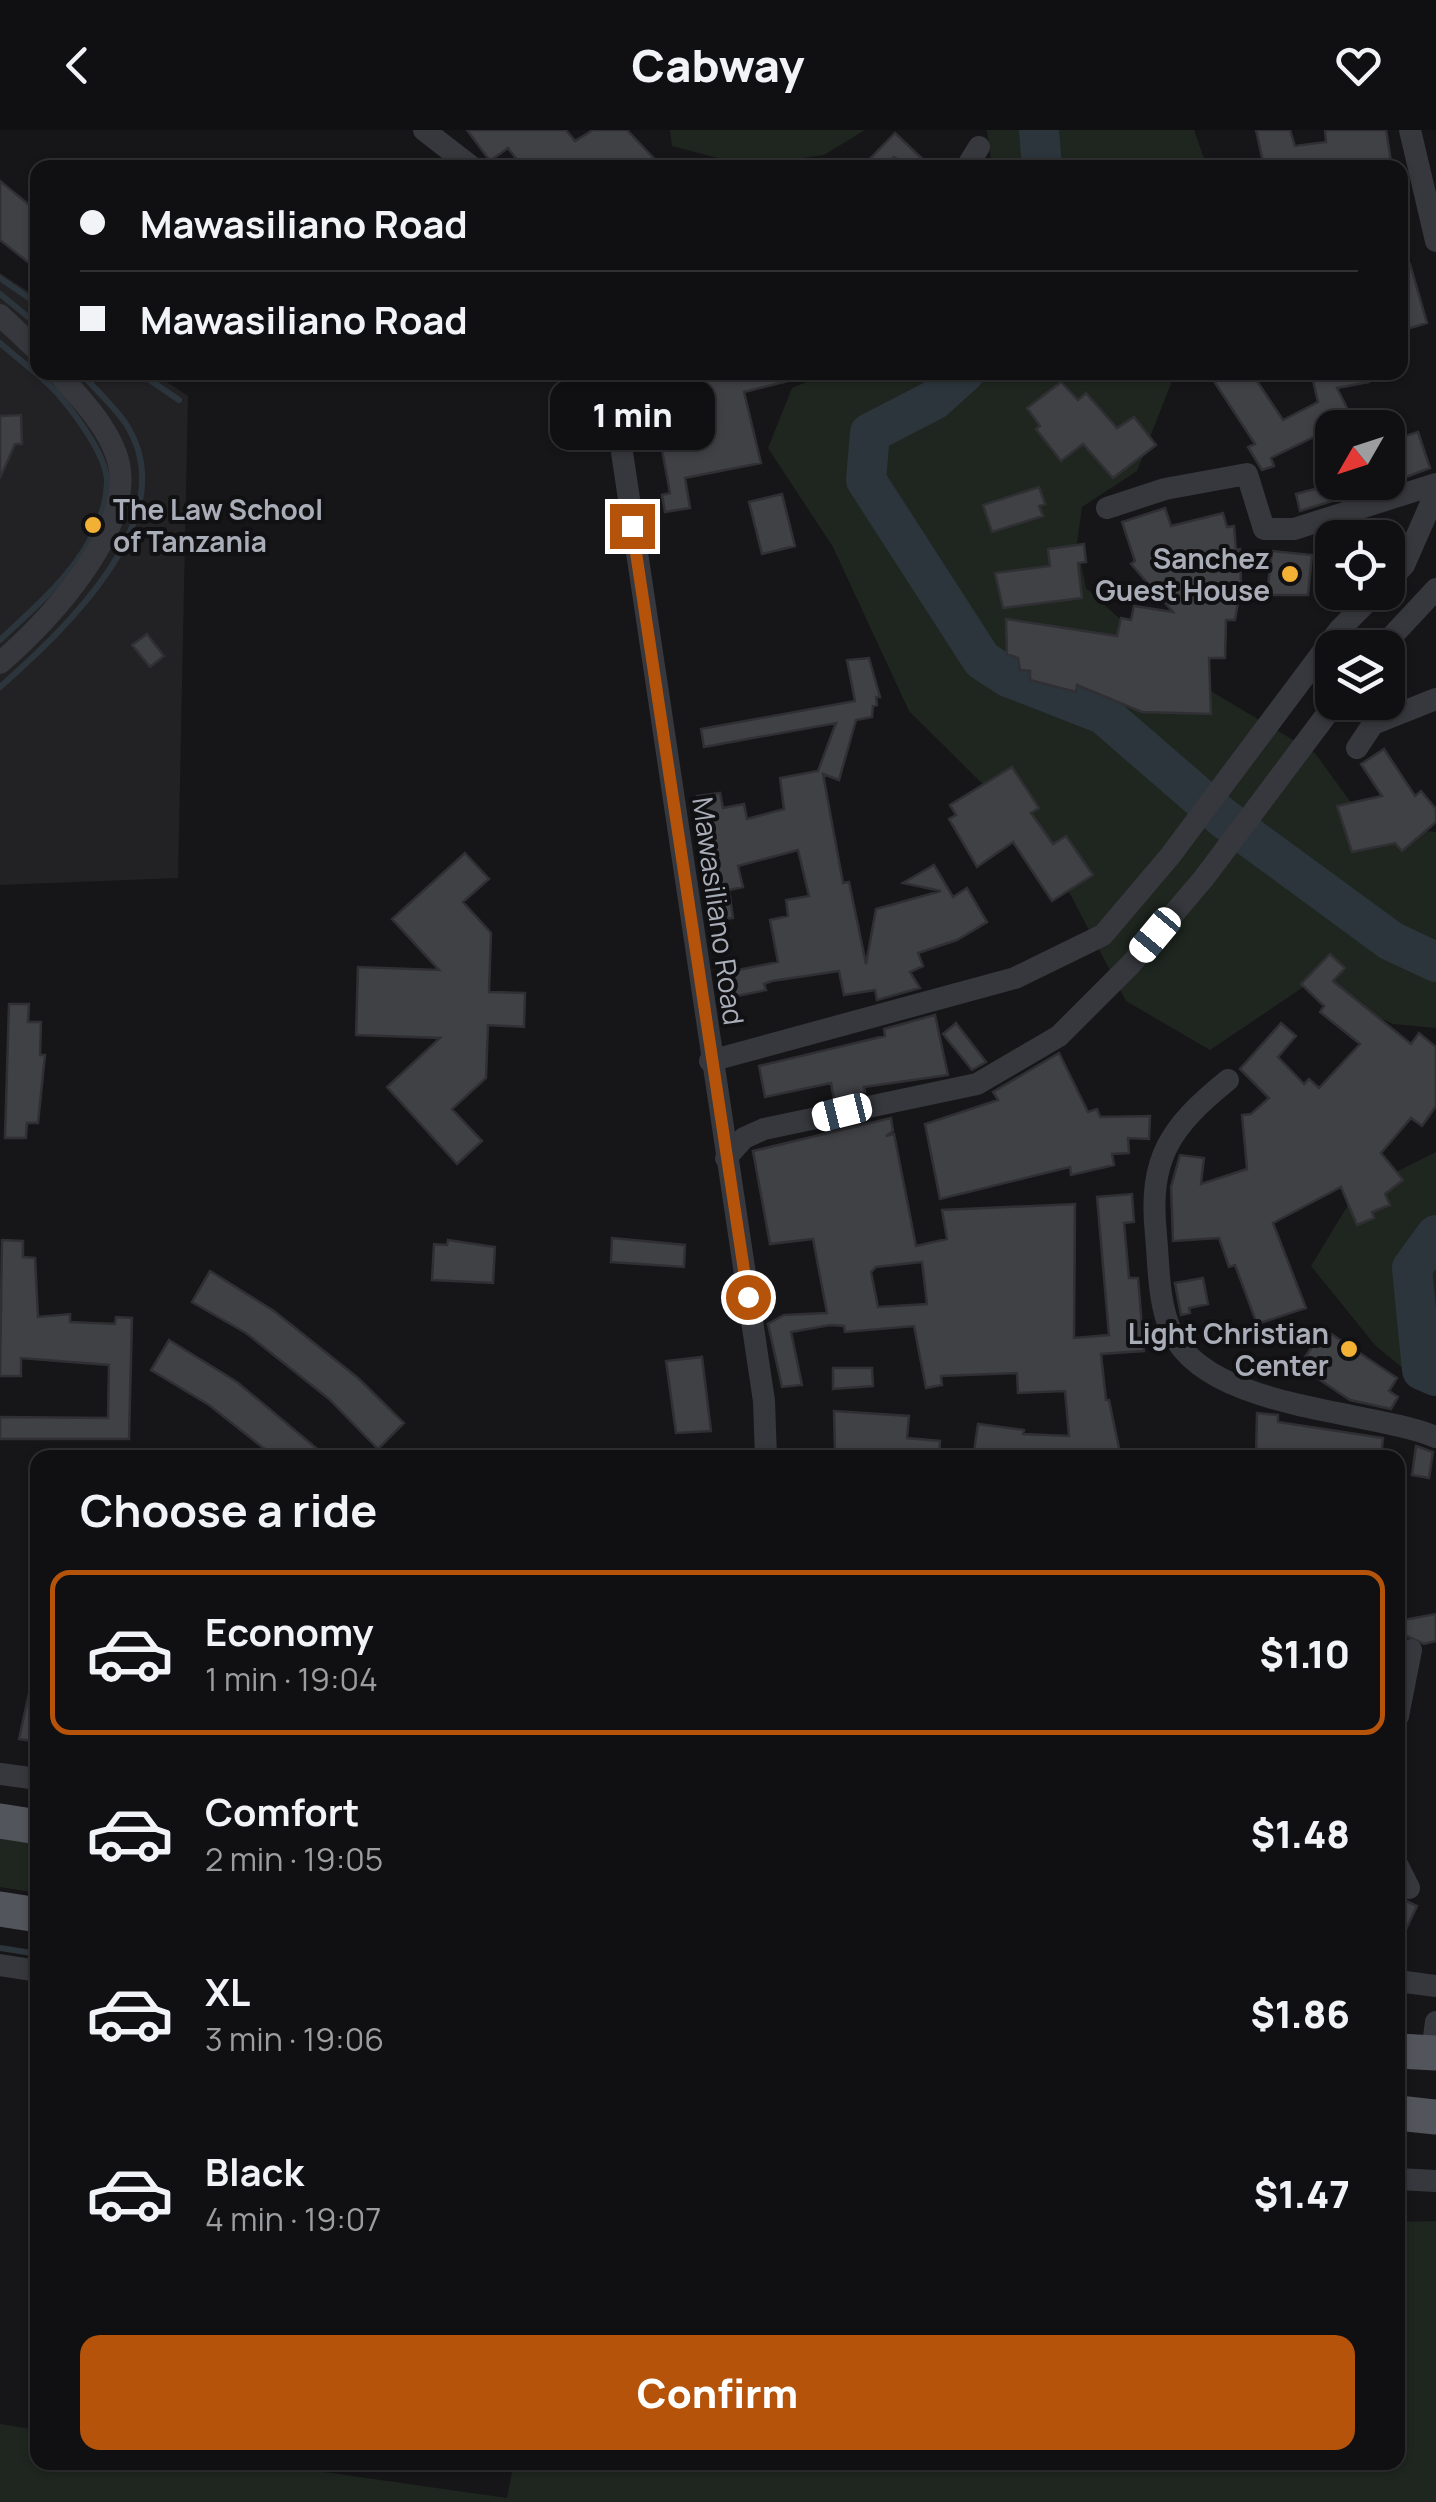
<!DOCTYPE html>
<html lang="en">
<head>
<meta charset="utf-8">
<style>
  body { margin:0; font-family:Manrope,sans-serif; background:#19191b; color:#f1f3f6; height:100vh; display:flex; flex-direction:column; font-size:38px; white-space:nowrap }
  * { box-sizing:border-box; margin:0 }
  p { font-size:32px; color:#9c9d9f }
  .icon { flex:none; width:55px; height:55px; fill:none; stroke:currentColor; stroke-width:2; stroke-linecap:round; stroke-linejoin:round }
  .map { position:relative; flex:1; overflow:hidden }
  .drawer { position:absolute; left:30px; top:1320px; width:1375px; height:1020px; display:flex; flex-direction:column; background:#101012; border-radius:20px; box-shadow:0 2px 8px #0004,0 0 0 2px #303032 }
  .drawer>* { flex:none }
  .top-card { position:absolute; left:30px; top:30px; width:1378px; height:220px; border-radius:20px; box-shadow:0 2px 8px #0004,0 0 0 2px #303032; display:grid; align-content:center; height:220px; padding:0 50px; background:#101012 }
  .needle { width:65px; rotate:231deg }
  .buttons { position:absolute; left:1315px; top:280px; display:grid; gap:20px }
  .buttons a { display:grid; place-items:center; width:90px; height:90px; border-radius:20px; background:#101012; box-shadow:0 2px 8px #0004,0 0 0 2px #303032; font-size:50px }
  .end { position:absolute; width:45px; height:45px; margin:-22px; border:12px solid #b45309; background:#fff; box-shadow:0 0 0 5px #fff }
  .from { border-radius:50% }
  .bubble { position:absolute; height:70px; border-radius:20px; background:#101012; box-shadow:0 2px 8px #0004,0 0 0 2px #303032; font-size:32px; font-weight:800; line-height:70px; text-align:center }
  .car { position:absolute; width:30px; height:60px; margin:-30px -15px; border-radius:12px; box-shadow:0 0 8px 2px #0007; background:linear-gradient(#fff 24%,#345 0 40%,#fff 0 76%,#345 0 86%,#fff 0) }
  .top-card b { display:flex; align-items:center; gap:35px; height:95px; font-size:38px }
  .top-card b+b { border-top:2px solid #303032 }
  .top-card i { width:25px; height:25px; background:#f1f3f6 }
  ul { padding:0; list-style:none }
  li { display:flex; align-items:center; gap:30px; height:165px; margin:0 20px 15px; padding:0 30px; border:5px solid transparent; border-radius:20px }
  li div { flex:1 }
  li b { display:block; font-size:38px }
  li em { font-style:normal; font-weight:800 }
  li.current { border-color:#b45309 }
  li>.icon { width:90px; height:90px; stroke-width:1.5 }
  h2 { padding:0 50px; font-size:45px; line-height:120px }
  .action { display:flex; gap:20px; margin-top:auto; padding:20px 50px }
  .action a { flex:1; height:115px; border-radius:20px; background:#b45309; color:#fff; font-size:40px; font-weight:800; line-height:115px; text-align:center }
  header { display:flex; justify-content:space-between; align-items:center; height:130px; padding:0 50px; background:#101012; font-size:45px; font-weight:800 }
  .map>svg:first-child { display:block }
  .built { fill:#222225 }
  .green { fill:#1e261f }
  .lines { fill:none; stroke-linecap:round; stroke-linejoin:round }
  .stream { stroke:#2c353c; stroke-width:6 }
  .river { stroke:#2c353c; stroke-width:40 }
  .building { fill:#404145; stroke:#303034; stroke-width:2.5; fill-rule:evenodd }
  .street { stroke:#37383d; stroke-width:22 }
  .primary { stroke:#53555c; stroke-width:35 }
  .route { stroke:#b45309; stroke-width:12 }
  .poi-dot { fill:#f2b134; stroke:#111113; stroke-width:4 }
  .labels { text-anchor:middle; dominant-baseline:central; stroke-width:8; stroke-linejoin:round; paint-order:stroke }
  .poi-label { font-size:28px; font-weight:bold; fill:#a8adb8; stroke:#111113; text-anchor:end }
  .street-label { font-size:28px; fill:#a8adb8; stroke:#111113 }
</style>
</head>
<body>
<header><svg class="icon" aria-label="back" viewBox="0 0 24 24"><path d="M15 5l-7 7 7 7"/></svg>Cabway<svg class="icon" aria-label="heart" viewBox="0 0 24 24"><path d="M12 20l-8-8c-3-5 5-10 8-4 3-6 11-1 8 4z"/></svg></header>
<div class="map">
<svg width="1436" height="2372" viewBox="0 0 1436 2372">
  <rect width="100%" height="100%" fill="#161618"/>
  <!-- built -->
  <path class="built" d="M0,143L37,167L38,242L153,243L188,266L178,748L0,755Z"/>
  <!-- green -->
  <path class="green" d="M670,0H865L824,25L748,36L672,16Z
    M987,0H1194L1207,37H992Z
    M828,243H1175L1137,341L1082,377L1077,413L1086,458L1177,541L1315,623L1368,696L1436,702V898L1393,894L1308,854L1210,920L1126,871L1045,716L909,581L833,417L768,318L792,258Z
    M1436,1022V1266L1375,1215L1311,1136L1356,1062Z
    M0,1708L37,1714V1763L0,1757Z
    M1436,2091V2372H0V2294L37,2300L38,2332L261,2333L507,2368L514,2332H1398V2092Z"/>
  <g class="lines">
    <!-- stream -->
    <path class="stream" d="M0,148L38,174
      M0,164L38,195
      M0,213C19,230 42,246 59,265C75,284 108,327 107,353C104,419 45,468 0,510
      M138,242L179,270
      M0,557C64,500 186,388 126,294C114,276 95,259 80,242
      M0,1818L38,1824"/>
    <!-- river -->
    <path class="river" d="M1039,0L1042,38
      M965,242L934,270L870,303L866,350L982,530L1008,547L1103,584L1222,687L1391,811L1436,832
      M1436,1105L1412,1138L1422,1240L1436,1246"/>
  </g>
  <!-- building -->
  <path class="building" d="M467,0H566L575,11L593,0H627L663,38H523L508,18L490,31Z
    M1256,0H1290L1295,16L1326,12L1325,0H1386L1391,31L1386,32L1387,38H1324L1323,31L1271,36L1270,31L1263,32Z
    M895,3L932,38H912L894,27L884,38H861Z
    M0,51L38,82V140L0,110Z
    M1410,134L1427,193L1407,199L1406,184L1400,186V162L1404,160L1402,136Z
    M637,242H795L796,249L744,262L761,333L685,348L690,378L665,382L662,365L670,363L661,314L645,317Z
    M1208,242H1251L1283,290L1318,272L1311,242H1368L1369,252L1337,258L1357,298H1332L1271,328L1274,336L1262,340L1248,317L1255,314Z
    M1061,252L1078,270L1086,263L1117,298L1134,287L1156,315L1113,348L1083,314L1061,331L1036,299L1040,296L1027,278Z
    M21,285L22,314H15L0,348V286Z
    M1418,302L1430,338L1388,354V335L1400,331L1392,310Z
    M1341,352L1386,354L1300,381L1296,364Z
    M1039,357L1045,374L1039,376L1043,386L992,402L983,375Z
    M782,364L795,416L762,424L749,372Z
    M1165,378L1171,396L1223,383L1227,397L1234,396L1236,420L1240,419L1241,455L1235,490H1226L1225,528H1209L1211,584L1142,582L1077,555L1076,562L1030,550V541L1020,540L1018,528L1007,524L1006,489L1117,506L1121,488L1131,490L1134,476L1173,482L1131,434L1135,431L1122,392Z
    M1084,414L1086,432L1078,433L1082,468L1003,478L995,443L1050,436L1048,419Z
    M1272,421L1312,425L1308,465H1267Z
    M147,504L164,526L150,537L132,515Z
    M869,528L880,567H876L877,575L873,576L872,587L856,590L839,650L823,644L843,753L849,752L866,834L876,779L941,761L903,753L934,735L953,767L967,758L987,792L957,810L918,823L923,836L910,842L920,858L877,870L875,860L844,865L839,841L772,851L764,854L766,860L732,867L728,842L778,832L770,790L788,786L786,770L809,766L798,720L738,736L743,757L729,760L733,788L715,790L697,666L720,663L723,678L744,674L747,689L784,679L780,648L818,641L836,593L704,617L701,599L855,571L847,530Z
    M1384,619L1415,666L1421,661L1436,679V692L1402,721L1395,713L1352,722L1337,676L1382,666L1361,634Z
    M1012,637L1039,678L1031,683L1053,714L1066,706L1093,745L1052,771L1013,712L977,737L949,689L956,685L950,675Z
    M465,723L489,749L463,772L491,803L489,862L525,863L524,897L488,895L486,948L452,979L482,1011L457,1034L387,957L440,908L356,905L358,837L439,840L392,789Z
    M1330,824L1345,838L1333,851L1411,914L1419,903L1436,917V976L1422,996L1411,988L1381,1023L1403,1050L1385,1064L1390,1075L1372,1082L1374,1088L1357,1095L1341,1057L1273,1093L1306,1178L1257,1194L1235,1135L1229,1137L1219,1108L1173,1111L1171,1057L1180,1025L1204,1028L1201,1054L1247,1039L1242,985L1251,984L1269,968L1240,939L1281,893L1296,906L1278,927L1304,954L1309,949L1319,958L1360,914L1320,882L1324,876L1301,854Z
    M9,874H29L28,892H41L40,925H45L38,993H27L26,1008H5Z
    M935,885L948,945L864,957L865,962L834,969L831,953L765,967L759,936L885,906L884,899Z
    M956,893L986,932L972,940L943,904Z
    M1059,923L1088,982L1097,979L1100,987L1150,986L1149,1009L1128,1008L1129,1023L1112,1024L1114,1035L1071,1045L1070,1037L940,1069L925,994L998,970L993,962Z
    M891,988L893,1001L886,1006L894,1004L916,1116L947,1109L942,1080L1075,1074L1074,1208L1109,1205L1097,1067L1132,1064L1134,1092L1124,1093L1129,1148H1138L1144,1221L1101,1224L1106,1270H1109L1121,1328L1008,1324V1328H973L978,1294L1024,1300L1023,1304L1069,1306L1065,1261L1018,1263L1017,1243L941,1246L942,1255L926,1258L914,1196L845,1202L844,1196L830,1195L791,1202L802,1255L782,1257L768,1194L784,1185L827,1183L813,1109L770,1114L753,1021ZM922,1132L927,1174L878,1177L871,1142L876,1137Z
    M612,1108L685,1115L684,1137L611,1132Z
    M2,1110L23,1111V1127L35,1128L38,1187L70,1184V1192L115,1194L116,1187L132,1188L129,1309H0V1287L108,1288L109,1235L21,1228V1246H0Z
    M448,1110L495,1117L493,1153L432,1150L434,1114L447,1115Z
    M210,1141L274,1181L358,1248L404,1293L378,1319L329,1269L246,1203L192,1172Z
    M1203,1148L1208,1174L1189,1178L1190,1183L1181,1185L1175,1153Z
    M1324,1199L1397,1248L1389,1261L1398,1267L1391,1279L1350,1270L1299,1236Z
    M169,1210L237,1252L328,1328H276L209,1275L151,1240Z
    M702,1227L711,1301L676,1303L666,1231Z
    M833,1238H872L873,1256L833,1259Z
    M834,1281L909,1286L907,1308L940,1311L939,1328L835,1321Z
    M1257,1283L1278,1285V1292L1383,1308L1381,1328H1256Z
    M1416,1316L1433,1322L1429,1348L1412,1345Z
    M1436,1484V1511L1424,1514L1407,1506L1398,1514V1491Z
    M30,1559L38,1560V1612L19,1609Z
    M1398,1767L1417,1776L1398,1816Z"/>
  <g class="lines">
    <!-- street -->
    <path class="street" d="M424,0L473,38
      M1410,0L1436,111
      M966,38L979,17
      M0,185L38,221
      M610,242L764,1271L766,1328
      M1107,378L1165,359L1247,344L1264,399H1294L1436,354
      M1388,452L1404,435L1436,362
      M1381,518L1436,459
      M0,533C47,492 142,393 116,324C105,293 79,267 57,242
      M1357,618L1373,594L1436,569
      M710,931L1015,848L1103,805L1170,726L1339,500L1377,462
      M1228,950C1170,997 1148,1028 1156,1105C1159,1137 1158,1174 1172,1203C1210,1280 1367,1279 1436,1307
      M726,1028L744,1008L764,999L977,954L1059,906L1131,834L1204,748L1336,572
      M1398,1586L1411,1520
      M0,1644L38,1649
      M1398,1736L1409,1758
      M0,1835L38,1841
      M1398,1851L1436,1856
      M1432,1922L1436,1892
      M1398,2049L1436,2051"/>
    <!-- primary -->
    <path class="primary" d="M0,1691L38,1697
      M0,1779L38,1785
      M1398,1921L1436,1923
      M1398,1983L1436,1987"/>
  </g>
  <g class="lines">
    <!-- route -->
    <path class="route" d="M632,396L748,1167"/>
  </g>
  <!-- markers -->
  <g class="poi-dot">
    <circle cx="93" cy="395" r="10"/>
    <circle cx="1290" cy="444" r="10"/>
    <circle cx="1349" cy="1219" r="10"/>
  </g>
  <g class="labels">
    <!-- poi labels -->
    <g class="poi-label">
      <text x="113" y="379" text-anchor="start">The Law School<tspan x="113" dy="32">of Tanzania</tspan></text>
      <text x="1270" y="428">Sanchez<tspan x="1270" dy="32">Guest House</tspan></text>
      <text x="1329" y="1203">Light Christian<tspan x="1329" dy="32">Center</tspan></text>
    </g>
    <!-- street labels -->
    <g class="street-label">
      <text transform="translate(719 781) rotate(82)">Mawasiliano Road</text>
    </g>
  </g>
</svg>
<div class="buttons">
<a><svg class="needle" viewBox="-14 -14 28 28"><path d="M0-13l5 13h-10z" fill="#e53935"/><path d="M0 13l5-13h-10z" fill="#9c9d9f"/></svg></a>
<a><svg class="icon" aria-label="locate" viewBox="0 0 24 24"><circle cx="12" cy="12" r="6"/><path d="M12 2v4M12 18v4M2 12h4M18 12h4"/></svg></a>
<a><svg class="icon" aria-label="layers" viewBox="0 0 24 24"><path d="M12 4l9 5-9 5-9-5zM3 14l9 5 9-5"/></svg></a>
</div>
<i class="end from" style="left:748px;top:1167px"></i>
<i class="end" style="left:632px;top:396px"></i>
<div class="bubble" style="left:550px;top:250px;width:165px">1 min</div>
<i class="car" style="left:1155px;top:805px;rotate:220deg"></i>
<i class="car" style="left:842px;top:982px;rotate:256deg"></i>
<div class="top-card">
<b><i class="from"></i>Mawasiliano Road</b>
<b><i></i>Mawasiliano Road</b>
</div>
<section class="drawer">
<h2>Choose a ride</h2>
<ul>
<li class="current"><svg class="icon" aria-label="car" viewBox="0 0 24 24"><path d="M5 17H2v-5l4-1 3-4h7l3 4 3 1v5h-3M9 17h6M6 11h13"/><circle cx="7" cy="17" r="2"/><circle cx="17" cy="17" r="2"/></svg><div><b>Economy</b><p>1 min · 19:04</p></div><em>$1.10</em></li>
<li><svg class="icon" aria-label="car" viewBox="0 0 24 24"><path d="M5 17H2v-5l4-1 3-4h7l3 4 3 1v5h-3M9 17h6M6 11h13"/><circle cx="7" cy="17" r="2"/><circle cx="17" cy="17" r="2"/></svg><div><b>Comfort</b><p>2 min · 19:05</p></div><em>$1.48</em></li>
<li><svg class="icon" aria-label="car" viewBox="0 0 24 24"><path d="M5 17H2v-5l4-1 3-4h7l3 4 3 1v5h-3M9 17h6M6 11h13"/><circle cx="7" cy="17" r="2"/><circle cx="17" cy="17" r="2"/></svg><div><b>XL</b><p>3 min · 19:06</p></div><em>$1.86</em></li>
<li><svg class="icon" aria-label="car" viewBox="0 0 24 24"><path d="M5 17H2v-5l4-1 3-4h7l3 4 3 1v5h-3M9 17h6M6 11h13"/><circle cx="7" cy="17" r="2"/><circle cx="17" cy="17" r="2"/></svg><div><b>Black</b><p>4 min · 19:07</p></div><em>$1.47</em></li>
</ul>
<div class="action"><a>Confirm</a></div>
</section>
</div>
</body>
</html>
